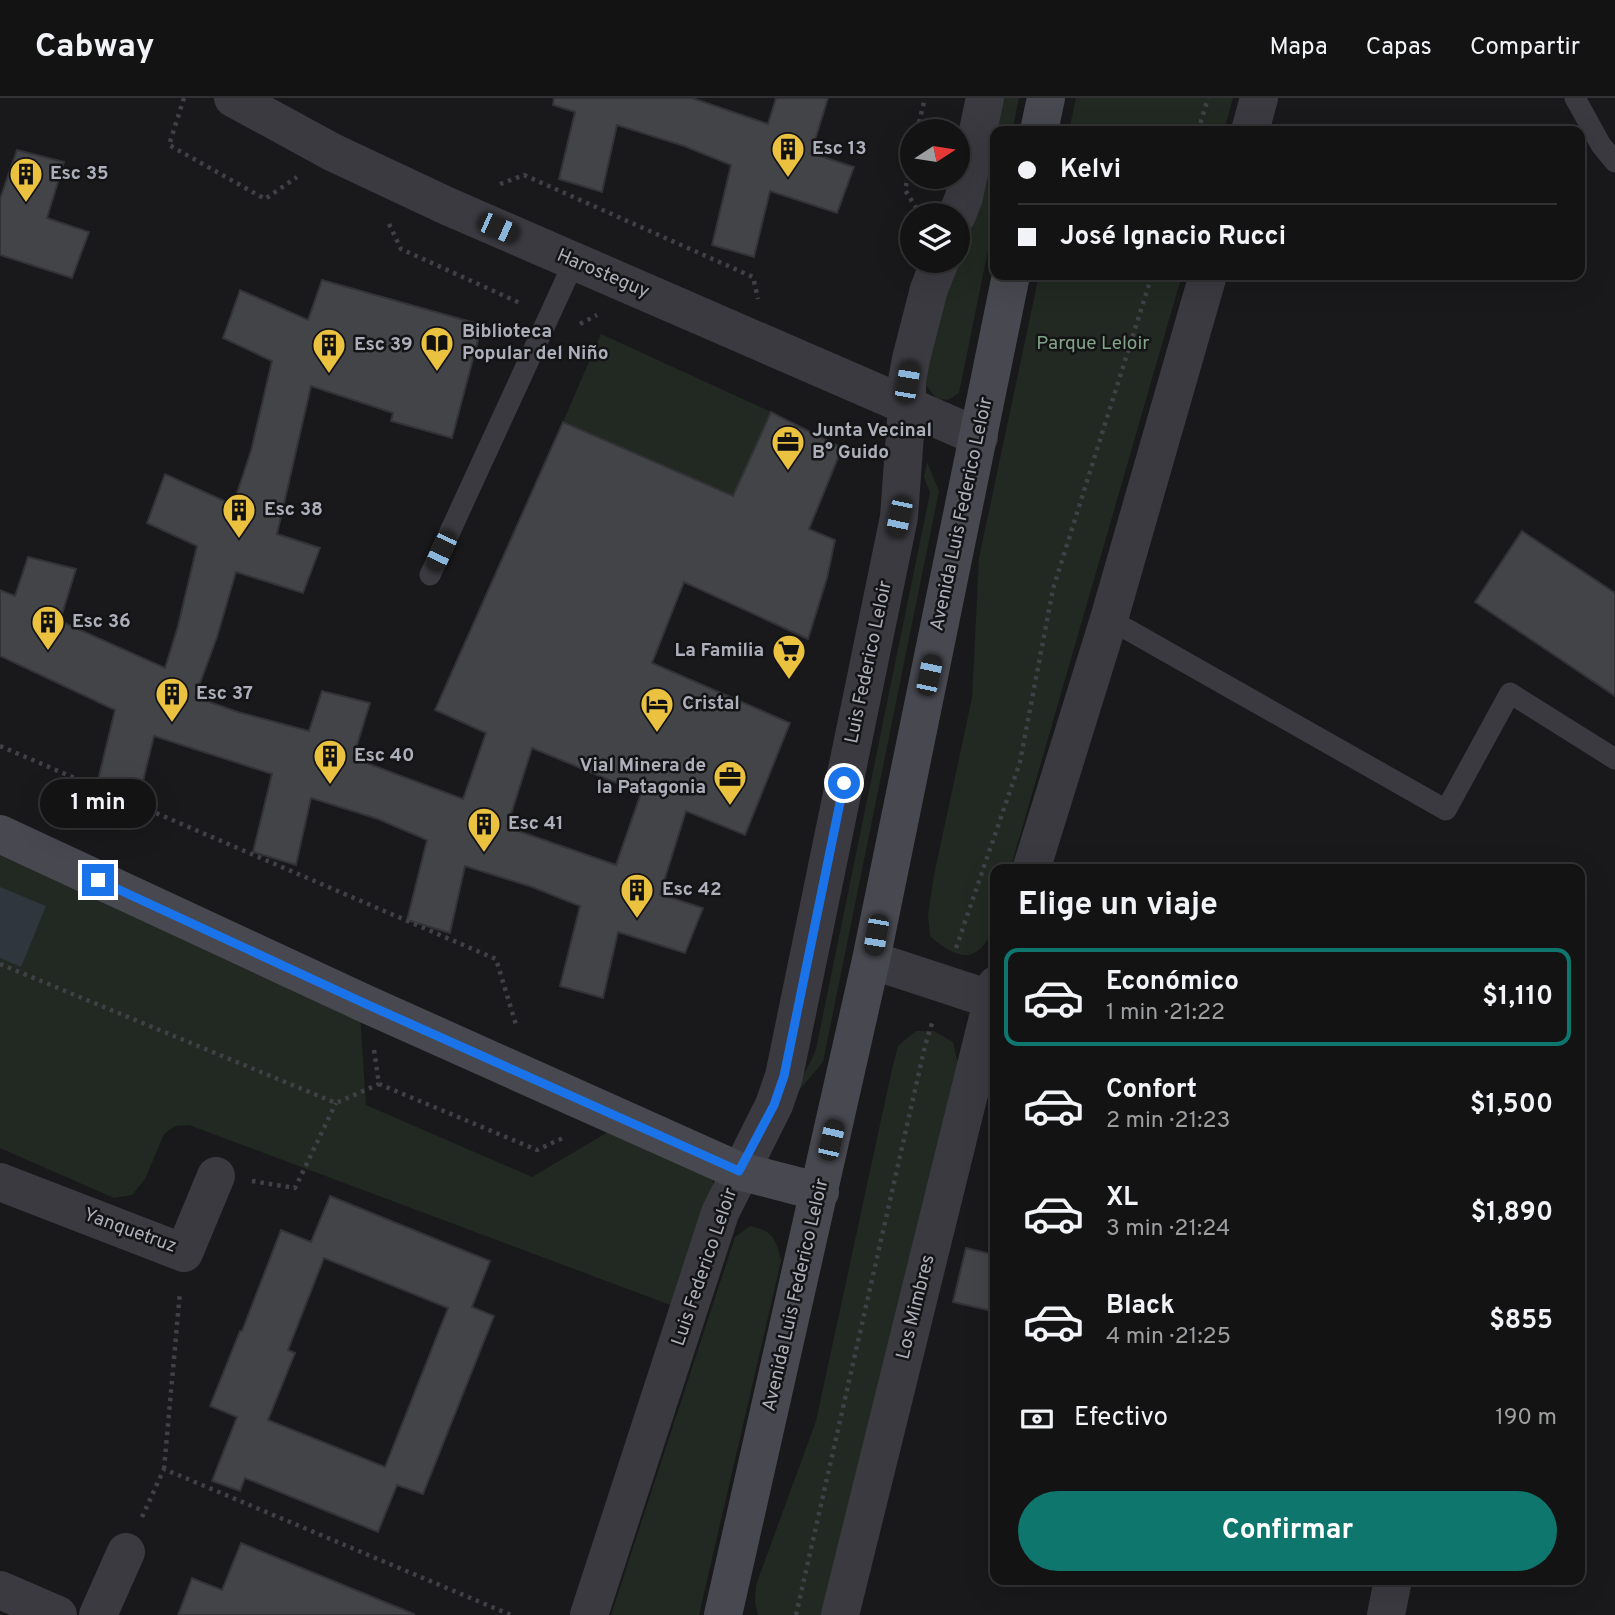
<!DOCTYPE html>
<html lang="es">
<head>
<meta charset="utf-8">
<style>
  body { margin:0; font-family:Overpass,sans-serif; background:#202022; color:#f1f3f6; height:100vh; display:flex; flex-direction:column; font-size:26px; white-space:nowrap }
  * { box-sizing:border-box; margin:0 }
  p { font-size:23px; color:#9d9ea0 }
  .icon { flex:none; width:38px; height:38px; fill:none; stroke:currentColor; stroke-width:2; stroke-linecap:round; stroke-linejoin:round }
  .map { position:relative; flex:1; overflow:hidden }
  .sheet { position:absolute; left:990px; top:766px; width:595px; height:721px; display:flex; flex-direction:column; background:#131314; border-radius:14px; box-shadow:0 7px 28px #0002,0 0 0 2px #323234 }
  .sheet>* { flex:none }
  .guide { position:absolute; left:990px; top:28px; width:595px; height:154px; border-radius:14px; box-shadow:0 7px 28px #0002,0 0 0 2px #323234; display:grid; align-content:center; height:154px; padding:0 28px; background:#131314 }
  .needle { width:46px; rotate:78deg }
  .controls { position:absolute; left:900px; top:21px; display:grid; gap:14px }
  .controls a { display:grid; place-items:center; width:70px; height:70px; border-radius:50%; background:#131314; box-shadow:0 7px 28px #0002,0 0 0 2px #323234; font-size:35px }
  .end { position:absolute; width:32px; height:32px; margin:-16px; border:9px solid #1a73e8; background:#fff; box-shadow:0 0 0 4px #fff }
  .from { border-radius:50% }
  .bubble { position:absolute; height:49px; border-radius:24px; background:#131314; box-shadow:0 7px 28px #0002,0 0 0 2px #323234; font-size:23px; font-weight:700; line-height:49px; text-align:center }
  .car { position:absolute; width:21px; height:42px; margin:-21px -10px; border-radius:9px; box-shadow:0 0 5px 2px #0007; background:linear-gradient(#222 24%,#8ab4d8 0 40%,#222 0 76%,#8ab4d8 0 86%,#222 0) }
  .guide b { display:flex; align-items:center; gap:24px; height:66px; font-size:26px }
  .guide b+b { border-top:2px solid #323234 }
  .guide i { width:18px; height:18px; background:#f1f3f6 }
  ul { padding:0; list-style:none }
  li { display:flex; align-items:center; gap:21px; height:98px; margin:0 14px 10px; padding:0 14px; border:4px solid transparent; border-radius:14px }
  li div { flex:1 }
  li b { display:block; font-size:26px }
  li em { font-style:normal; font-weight:700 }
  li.selected { border-color:#0f766e }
  li>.icon { width:63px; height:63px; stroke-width:1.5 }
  h2 { padding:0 28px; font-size:32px; line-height:84px }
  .pay { display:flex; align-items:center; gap:18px; height:77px; padding:0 28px; font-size:26px }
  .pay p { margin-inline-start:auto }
  .button { display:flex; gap:14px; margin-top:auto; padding:14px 28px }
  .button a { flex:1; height:80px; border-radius:42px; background:#0f766e; color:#fff; font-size:28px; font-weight:700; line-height:80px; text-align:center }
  header { display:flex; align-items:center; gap:42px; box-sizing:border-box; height:98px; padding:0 35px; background:#131314; border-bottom:2px solid #323234 }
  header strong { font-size:33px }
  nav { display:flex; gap:38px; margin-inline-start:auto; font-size:24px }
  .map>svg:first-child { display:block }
  .green { fill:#212922 }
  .water { fill:#2f363e }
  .building { fill:#434448; stroke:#333337; stroke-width:2; fill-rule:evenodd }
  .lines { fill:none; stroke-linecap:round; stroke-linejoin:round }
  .path { stroke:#404147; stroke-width:4.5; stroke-dasharray:3.5 5; stroke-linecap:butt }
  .lane { stroke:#3a3a40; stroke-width:21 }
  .street { stroke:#3a3a40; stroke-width:38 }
  .secondary { stroke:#484950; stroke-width:38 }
  .route { stroke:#1a73e8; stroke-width:9 }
  .labels { text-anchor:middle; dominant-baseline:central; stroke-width:5; stroke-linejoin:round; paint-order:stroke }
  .poi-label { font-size:19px; font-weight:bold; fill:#acafba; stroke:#141416; text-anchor:start }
  .street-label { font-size:19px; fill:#acafba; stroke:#141416 }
  .park-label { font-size:19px; fill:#83a488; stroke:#141416 }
</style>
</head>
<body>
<header>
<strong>Cabway</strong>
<nav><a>Mapa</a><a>Capas</a><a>Compartir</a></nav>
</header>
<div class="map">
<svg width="1615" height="1517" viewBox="0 0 1615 1517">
  <rect width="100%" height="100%" fill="#19191b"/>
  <!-- green -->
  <path class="green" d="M1001,0H1019L1012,33H996V113L959,295L948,302L936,300L926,287L924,267L957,157L978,105Z
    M1076,0H1233L1224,33H1069Z
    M1039,177H1182L1010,772H996V821C983,864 962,867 930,838L928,817L934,777L972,600L979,460Z
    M601,236L771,314L733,398L563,324Z
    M927,364L939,393L823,964L796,996C800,979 810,968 816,951L930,395L924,379Z
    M0,750L360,916L366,1007L532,1079L625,1024L713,1076V1094L673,1208L189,1027L175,1028L164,1036L145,1081L132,1097L114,1100L0,1050Z
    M916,933H934L953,944L958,966L834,1517H758L755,1504L756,1487L816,1323L892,971L898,948Z
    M750,1128C774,1133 776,1142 781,1163L699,1517H611L735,1139Z"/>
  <!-- water -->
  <path class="water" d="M0,789L46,808L21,869L0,860Z"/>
  <!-- building -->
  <path class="building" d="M554,0H692L768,26L776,0H828L811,55L854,69L837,115L770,93L754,159L712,147L731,67L684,48L617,27L602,94L559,81L575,14L553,7Z
    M17,52L64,64L47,120L89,134L72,180L0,157V101Z
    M322,182L482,227L452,340L391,323L393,315L311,288L277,436L320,450L303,495L236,474L217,539L195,599L238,614L309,633L322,593L370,605L353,660L463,701L486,635L435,612L563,324L733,398L771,314L842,350L809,431L835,442L827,480L808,541L684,484L652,565L790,625L745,737L686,713L660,796L703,810L685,855L618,834L603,900L560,888L580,808L532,789L465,768L450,835L407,822L427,742L378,721L311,700L296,767L253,754L272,676L154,638L138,704L98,682L115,612L0,558V492L15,498L28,459L76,471L60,523L165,570L178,528L197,448L147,425L165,376L233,407L251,353L272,263L223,240L240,192L308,222ZM532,650L641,695L616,767L507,729Z
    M1522,433L1615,495V598L1475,504Z
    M330,1098L490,1163L472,1209L494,1218L423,1396L397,1387L378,1434L245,1380L240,1393L212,1383L237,1319L210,1308L240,1233H242L281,1132L311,1144ZM324,1160L448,1210L385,1369L268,1322L295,1255L288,1252Z
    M966,1150L996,1157V1214L953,1204Z
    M241,1445L414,1516V1517H178L192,1480L222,1492Z"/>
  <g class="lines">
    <!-- path -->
    <path class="path" d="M184,0L169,47L265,101L297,79
      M917,33L925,0
      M1198,33L1208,0
      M912,60L905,92L917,111
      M500,86L524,77L753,179L758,201
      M389,126L401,151L520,205
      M580,226L597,217
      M0,648L496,861L517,930
      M956,850L1020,664L1053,491L1152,177
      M0,866L336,1005L379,986
      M374,952L379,986L537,1052L565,1039
      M252,1083L295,1090L336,1005
      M164,1371L180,1194
      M142,1419L164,1371L511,1517
      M796,1517L925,948L933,922"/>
    <!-- lane -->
    <path class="lane" d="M1575,0L1601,47L1615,64
      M430,477L574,164
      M1109,521L1446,712L1510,595L1615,661"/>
    <!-- street -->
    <path class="street" d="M233,0L332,54L447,108L979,339
      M1250,33L1259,0
      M957,117L964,99L985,0
      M1031,772L1109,521L1208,177
      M871,862L996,903
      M0,1084L184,1155L216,1078
      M0,1492L58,1517
      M98,1517L126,1454
      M589,1517L720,1115L774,1007L784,978L899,419L907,308V283L911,261L929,191L940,163
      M840,1517L996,887
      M1386,1517L1393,1482"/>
    <!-- secondary -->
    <path class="secondary" d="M1039,33L1046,0
      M0,736L366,906L739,1073L820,1094
      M723,1517L871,862L1011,177"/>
  </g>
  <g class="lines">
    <!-- route -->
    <path class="route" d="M98,782L366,906L739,1073L774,1007L784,978L844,685"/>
  </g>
  <!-- icons -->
  <defs>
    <symbol id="building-pin" viewBox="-11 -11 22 30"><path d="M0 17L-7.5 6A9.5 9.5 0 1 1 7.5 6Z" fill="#ebc140" stroke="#141416"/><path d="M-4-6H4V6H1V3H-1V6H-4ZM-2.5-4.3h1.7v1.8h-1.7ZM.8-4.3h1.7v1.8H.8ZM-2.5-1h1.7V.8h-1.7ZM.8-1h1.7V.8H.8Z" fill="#111"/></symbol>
    <symbol id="library-pin" viewBox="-11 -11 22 30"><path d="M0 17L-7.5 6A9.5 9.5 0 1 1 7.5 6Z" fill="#ebc140" stroke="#141416"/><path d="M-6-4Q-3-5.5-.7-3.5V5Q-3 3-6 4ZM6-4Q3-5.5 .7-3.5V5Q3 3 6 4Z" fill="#111"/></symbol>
    <symbol id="office-pin" viewBox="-11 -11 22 30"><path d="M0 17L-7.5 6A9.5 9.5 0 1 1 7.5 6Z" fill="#ebc140" stroke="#141416"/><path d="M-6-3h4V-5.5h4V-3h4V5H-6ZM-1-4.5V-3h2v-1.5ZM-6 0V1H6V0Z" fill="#111"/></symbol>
    <symbol id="supermarket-pin" viewBox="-11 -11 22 30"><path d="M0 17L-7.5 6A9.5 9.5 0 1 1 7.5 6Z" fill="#ebc140" stroke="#141416"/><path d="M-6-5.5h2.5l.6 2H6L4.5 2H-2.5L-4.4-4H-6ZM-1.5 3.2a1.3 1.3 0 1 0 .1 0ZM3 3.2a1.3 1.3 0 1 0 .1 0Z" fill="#111"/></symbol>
    <symbol id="hotel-pin" viewBox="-11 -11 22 30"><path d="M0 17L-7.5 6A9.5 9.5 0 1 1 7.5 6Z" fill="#ebc140" stroke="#141416"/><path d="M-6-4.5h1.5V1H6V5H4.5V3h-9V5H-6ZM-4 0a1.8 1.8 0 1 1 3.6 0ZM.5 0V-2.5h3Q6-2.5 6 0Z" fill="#111"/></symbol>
  </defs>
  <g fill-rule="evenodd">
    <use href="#building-pin" x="769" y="32" width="38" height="52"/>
    <use href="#building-pin" x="7" y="57" width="38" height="52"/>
    <use href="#library-pin" x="418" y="226" width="38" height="52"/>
    <use href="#building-pin" x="310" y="228" width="38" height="52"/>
    <use href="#office-pin" x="769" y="325" width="38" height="52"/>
    <use href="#building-pin" x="220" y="393" width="38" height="52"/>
    <use href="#building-pin" x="29" y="505" width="38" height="52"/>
    <use href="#supermarket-pin" x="770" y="534" width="38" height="52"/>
    <use href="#building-pin" x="153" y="577" width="38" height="52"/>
    <use href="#hotel-pin" x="638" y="587" width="38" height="52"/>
    <use href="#building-pin" x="311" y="639" width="38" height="52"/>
    <use href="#office-pin" x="711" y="660" width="38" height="52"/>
    <use href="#building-pin" x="465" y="707" width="38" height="52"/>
    <use href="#building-pin" x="618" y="773" width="38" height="52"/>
  </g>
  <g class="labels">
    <!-- poi labels -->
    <g class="poi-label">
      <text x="812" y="51">Esc 13</text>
      <text x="50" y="76">Esc 35</text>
      <text x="462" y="234">Biblioteca<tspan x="462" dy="22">Popular del Niño</tspan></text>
      <text x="354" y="247">Esc 39</text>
      <text x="812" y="333">Junta Vecinal<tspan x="812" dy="22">B° Guido</tspan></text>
      <text x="264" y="412">Esc 38</text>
      <text x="72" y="524">Esc 36</text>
      <text x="764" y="553" text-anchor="end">La Familia</text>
      <text x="196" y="596">Esc 37</text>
      <text x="682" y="606">Cristal</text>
      <text x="354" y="658">Esc 40</text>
      <text x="706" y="668" text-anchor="end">Vial Minera de<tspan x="706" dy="22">la Patagonia</tspan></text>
      <text x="508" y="726">Esc 41</text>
      <text x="662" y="792">Esc 42</text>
    </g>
    <!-- street labels -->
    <g class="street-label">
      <text transform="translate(603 176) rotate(23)">Harosteguy</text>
      <text transform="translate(962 416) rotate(-78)">Avenida Luis Federico Leloir</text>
      <text transform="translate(869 564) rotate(-78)">Luis Federico Leloir</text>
      <text transform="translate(130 1133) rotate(20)">Yanquetruz</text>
      <text transform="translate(705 1169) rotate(-71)">Luis Federico Leloir</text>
      <text transform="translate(796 1197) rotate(-77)">Avenida Luis Federico Leloir</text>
      <text transform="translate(916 1209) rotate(-76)">Los Mimbres</text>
    </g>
    <!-- park labels -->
    <g class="park-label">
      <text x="1093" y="246">Parque Leloir</text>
    </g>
  </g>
</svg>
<div class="controls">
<a><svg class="needle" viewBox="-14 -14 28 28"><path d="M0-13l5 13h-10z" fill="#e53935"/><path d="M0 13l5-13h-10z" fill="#9d9ea0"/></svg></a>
<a><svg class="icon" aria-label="layers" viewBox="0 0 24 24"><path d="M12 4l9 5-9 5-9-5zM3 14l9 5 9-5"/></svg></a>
</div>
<i class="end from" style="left:844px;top:685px"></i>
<i class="end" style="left:98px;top:782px"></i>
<div class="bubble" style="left:40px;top:681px;width:116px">1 min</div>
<i class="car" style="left:498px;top:130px;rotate:114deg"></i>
<i class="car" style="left:907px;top:284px;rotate:10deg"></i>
<i class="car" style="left:899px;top:419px;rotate:192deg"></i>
<i class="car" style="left:441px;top:453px;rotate:205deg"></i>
<i class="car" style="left:929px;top:577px;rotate:12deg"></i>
<i class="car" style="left:876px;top:837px;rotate:190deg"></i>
<i class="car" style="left:831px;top:1042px;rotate:13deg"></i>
<div class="guide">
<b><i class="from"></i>Kelvi</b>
<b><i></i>José Ignacio Rucci</b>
</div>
<section class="sheet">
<h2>Elige un viaje</h2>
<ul>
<li class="selected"><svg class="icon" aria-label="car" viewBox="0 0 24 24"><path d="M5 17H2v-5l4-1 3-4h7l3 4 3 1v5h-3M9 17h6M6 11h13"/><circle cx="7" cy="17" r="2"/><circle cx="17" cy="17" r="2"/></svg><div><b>Económico</b><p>1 min · 21:22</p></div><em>$1,110</em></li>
<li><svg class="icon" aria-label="car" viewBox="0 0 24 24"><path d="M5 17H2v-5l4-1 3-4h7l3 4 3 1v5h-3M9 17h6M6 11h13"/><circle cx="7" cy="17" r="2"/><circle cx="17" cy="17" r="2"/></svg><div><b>Confort</b><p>2 min · 21:23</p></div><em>$1,500</em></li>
<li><svg class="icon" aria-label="car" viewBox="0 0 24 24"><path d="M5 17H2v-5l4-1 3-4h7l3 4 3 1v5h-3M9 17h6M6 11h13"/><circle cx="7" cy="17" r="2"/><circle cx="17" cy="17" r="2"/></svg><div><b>XL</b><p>3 min · 21:24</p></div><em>$1,890</em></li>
<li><svg class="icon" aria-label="car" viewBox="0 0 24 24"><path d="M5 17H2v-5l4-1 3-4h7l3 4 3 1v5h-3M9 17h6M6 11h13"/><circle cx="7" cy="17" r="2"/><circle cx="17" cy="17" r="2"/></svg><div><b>Black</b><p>4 min · 21:25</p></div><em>$855</em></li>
</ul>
<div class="pay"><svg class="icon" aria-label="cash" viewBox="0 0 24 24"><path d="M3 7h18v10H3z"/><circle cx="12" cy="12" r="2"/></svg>Efectivo<p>190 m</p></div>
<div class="button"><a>Confirmar</a></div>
</section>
</div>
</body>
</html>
